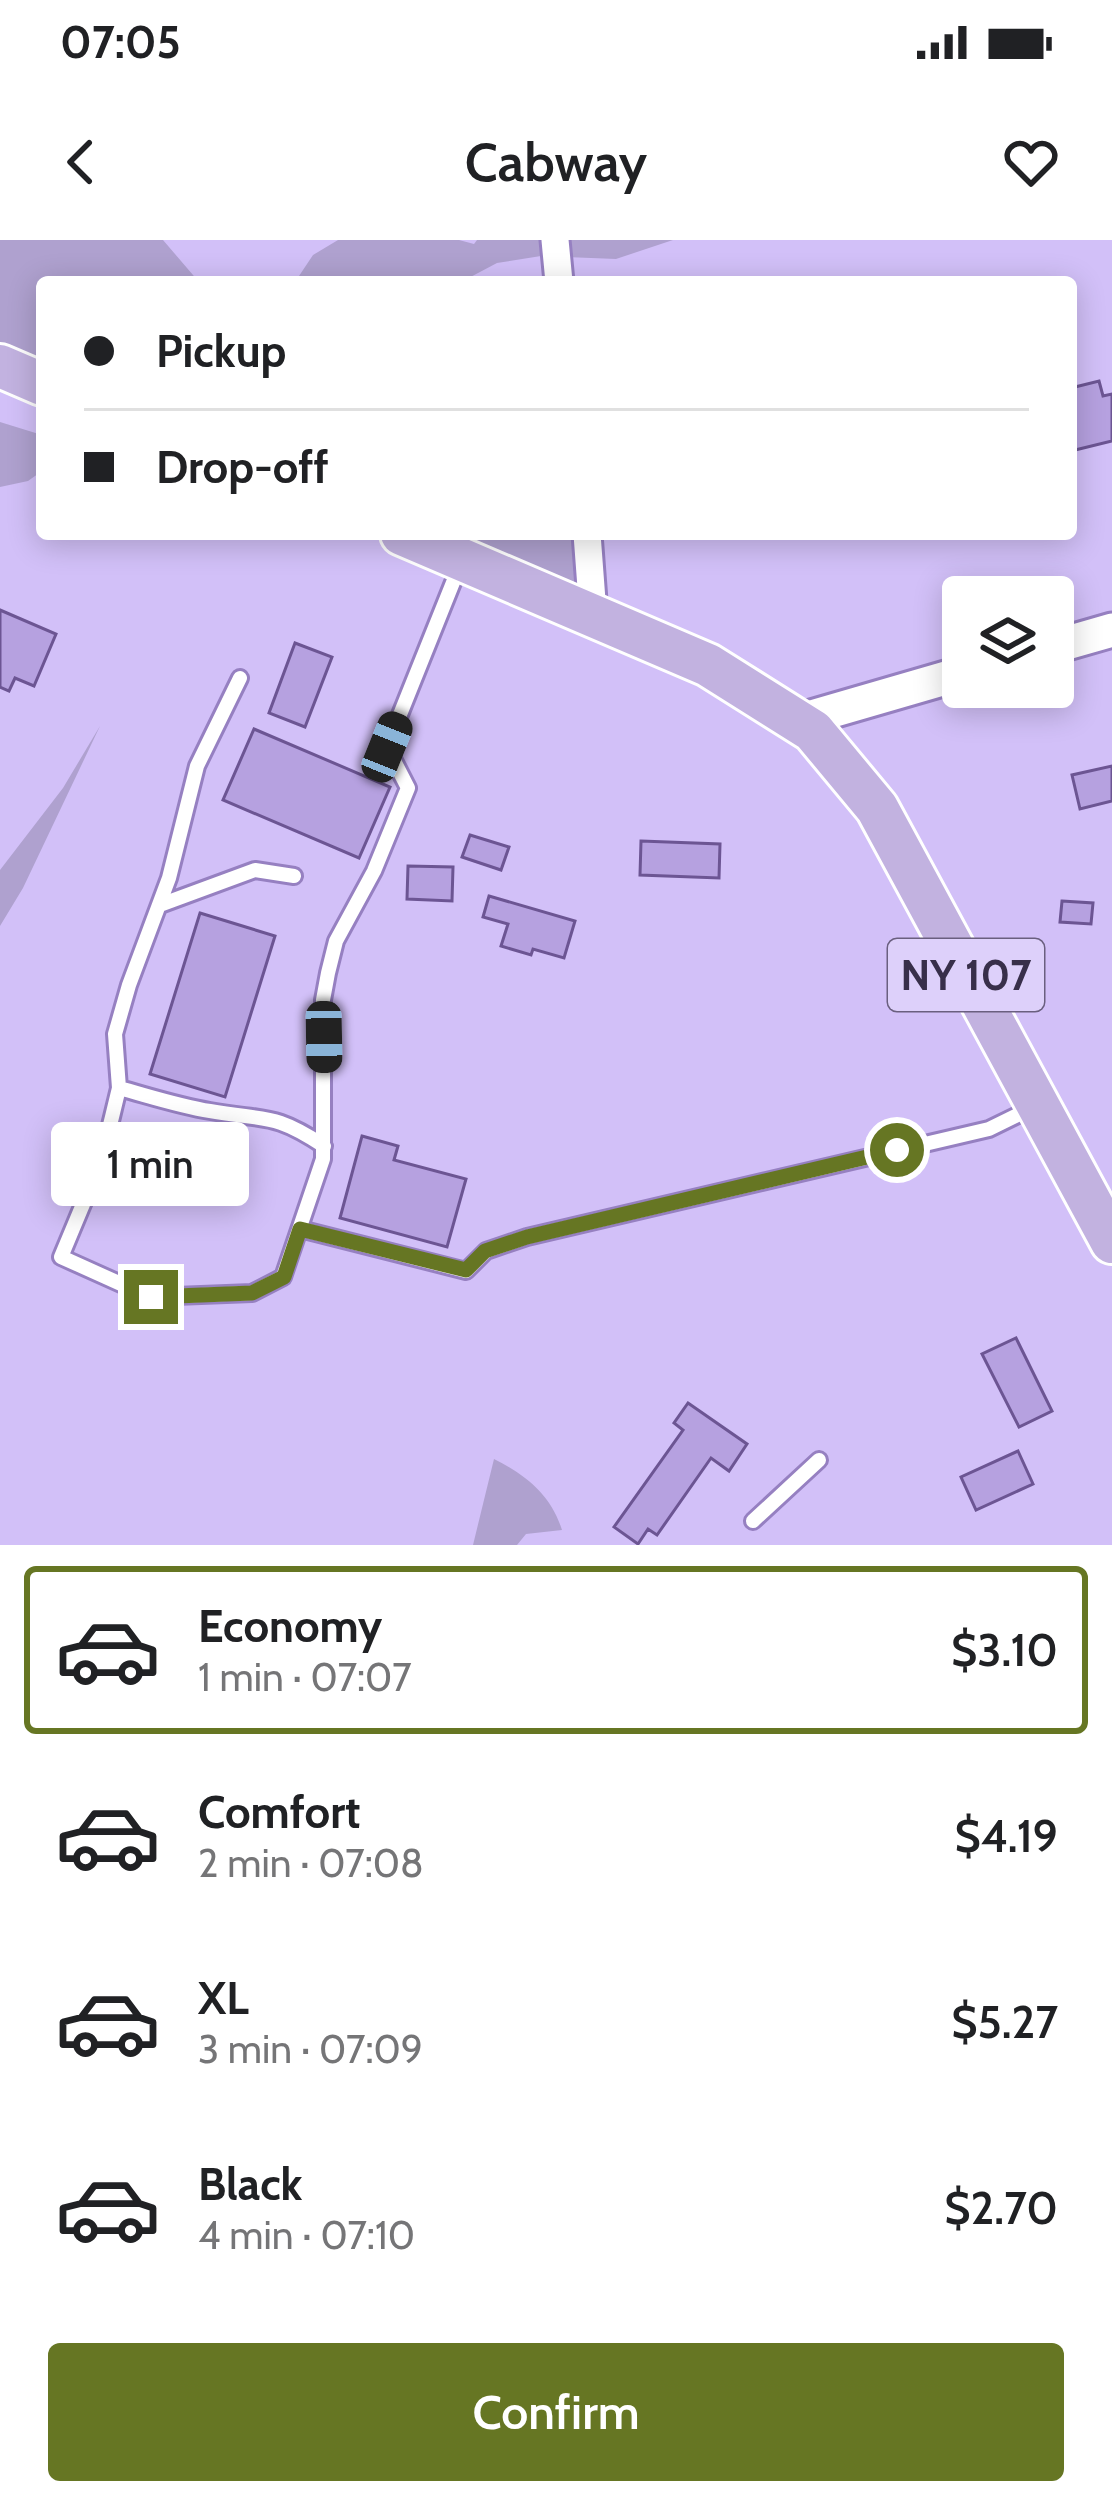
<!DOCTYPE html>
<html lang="en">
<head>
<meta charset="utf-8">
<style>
  body { margin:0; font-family:Cabin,sans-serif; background:#f2f2f2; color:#202124; height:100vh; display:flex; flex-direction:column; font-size:45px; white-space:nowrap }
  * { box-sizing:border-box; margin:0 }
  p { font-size:39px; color:#757577 }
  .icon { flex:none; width:66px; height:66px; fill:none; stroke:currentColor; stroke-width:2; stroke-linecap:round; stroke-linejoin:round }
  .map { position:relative; height:1305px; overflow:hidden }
  .sheet { display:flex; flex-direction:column; background:#fff; flex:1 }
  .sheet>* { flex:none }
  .guide { position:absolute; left:36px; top:36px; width:1041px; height:264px; border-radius:12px; box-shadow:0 6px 30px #0003; display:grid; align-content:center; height:264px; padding:0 48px; background:#fff }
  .controls { position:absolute; left:942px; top:336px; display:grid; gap:24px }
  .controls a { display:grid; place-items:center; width:132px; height:132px; border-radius:12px; background:#fff; box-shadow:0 6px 30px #0003; font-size:60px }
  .end { position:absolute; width:54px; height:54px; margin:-27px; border:15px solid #667623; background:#fff; box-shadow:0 0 0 6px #fff }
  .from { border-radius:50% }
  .bubble { position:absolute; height:84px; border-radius:12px; background:#fff; box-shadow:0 6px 30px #0003; font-size:39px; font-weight:600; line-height:84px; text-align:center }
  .car { position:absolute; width:36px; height:72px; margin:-36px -18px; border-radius:15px; box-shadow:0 0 9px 3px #0007; background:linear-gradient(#222 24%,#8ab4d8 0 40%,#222 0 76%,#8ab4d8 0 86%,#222 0) }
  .guide b { display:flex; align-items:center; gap:42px; height:114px; font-size:45px }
  .guide b+b { border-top:3px solid #e0e0e0 }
  .guide i { width:30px; height:30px; background:#202124 }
  ul { padding:21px 0 0; list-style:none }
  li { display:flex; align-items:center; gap:36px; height:168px; margin:0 24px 18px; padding:0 24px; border:6px solid transparent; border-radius:12px }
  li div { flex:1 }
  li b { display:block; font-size:45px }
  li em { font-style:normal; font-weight:600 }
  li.selected { border-color:#667623 }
  li>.icon { width:108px; height:108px; stroke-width:1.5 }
  .action { display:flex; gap:24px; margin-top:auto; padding:24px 48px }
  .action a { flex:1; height:138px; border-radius:12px; background:#667623; color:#fff; font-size:48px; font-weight:600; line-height:138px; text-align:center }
  .status { display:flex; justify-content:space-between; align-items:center; height:84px; padding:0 60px; background:#fff; direction:ltr }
  .status svg { height:33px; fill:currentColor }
  header { display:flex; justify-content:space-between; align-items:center; height:156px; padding:0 48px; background:#fff; font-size:54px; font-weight:600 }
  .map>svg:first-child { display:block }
  .green { fill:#afa1cf }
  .building { fill:#b6a1e0; stroke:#6c5593; stroke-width:3 }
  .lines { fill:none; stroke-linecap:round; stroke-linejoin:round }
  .service-casing { stroke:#9680c1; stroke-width:20 }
  .minor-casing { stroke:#9680c1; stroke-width:33 }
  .tertiary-casing { stroke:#9680c1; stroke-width:39 }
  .primary-casing { stroke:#fff; stroke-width:48 }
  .service { stroke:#fff; stroke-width:14 }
  .minor { stroke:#fff; stroke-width:27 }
  .tertiary { stroke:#fff; stroke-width:33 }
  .primary { stroke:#c2b2e0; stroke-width:42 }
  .route { stroke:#667623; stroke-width:15 }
  .labels { text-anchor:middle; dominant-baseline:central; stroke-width:9; stroke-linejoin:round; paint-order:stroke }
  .shield { fill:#ddd0fa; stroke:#6a5f7f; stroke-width:3 }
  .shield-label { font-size:42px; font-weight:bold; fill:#382f4a }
</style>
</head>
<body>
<div class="status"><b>07:05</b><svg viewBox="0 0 49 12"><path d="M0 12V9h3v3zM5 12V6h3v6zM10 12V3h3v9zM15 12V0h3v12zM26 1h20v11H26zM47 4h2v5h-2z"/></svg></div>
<header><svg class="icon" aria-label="back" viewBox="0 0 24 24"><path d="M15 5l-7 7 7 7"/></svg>Cabway<svg class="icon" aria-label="heart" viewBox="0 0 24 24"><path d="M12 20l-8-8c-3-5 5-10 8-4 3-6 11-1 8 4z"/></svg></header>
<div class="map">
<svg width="1112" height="1305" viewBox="0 0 1112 1305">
  <rect width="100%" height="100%" fill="#d2c0f8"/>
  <!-- green -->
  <path class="green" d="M0,0H163L199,42H42V143L0,126Z
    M338,0H459L474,4L477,0H673L616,19L541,16L497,23L461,42H295L313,15Z
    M0,182L42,195V231L28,241L0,247Z
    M402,294H584L593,374Z
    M100,486L23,648L0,686V630L63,548Z
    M494,1219C526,1235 551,1255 562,1290L526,1294L517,1305H473Z"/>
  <!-- building -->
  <path class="building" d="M1099,141L1103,156L1112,154V201L1071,211V148Z
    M0,370L56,394L34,446L15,438L9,451L0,447Z
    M295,403L332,417L305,487L269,473Z
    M254,489L390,547L359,618L223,560Z
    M1112,526V561L1080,569L1072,535Z
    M470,595L509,607L501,630L462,617Z
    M641,601L720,604L719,638L640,635Z
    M408,626L453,627L452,661L407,659Z
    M489,656L575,681L564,718L533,709L531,715L501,706L508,684L483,677Z
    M1062,661L1093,663L1091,684L1060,682Z
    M200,673L275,696L225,857L150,834Z
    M362,896L398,906L394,920L466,939L447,1007L340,978Z
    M1016,1098L1052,1171L1019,1187L982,1114Z
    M688,1163L747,1204L729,1231L711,1218L657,1295L648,1289L638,1304L614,1287L683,1190L674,1183Z
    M1018,1211L1033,1244L976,1270L961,1237Z"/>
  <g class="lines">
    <defs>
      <path id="service" d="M240,438L197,526L169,638L129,745L115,794L119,848L112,877L101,921L61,1017L150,1057L252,1053L283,1037L323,919V760L328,733L336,701L374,631L408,548L387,507L460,325
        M160,665L255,630L294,636
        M119,848C149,856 179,866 210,871C265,881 273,872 324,906
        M300,989L466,1031L486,1011L527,997L989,889L1036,866
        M753,1281L819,1220"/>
      <path id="minor" d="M555,0L559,42
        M587,294L593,374"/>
      <path id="tertiary" d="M1053,407L1112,390
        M801,480L963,433"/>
      <path id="primary" d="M0,126L42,144
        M402,294L708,425L813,491L877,568L1112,1002"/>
    </defs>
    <!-- service casing -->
    <use href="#service" class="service-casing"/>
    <!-- minor casing -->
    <use href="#minor" class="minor-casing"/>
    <!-- tertiary casing -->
    <use href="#tertiary" class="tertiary-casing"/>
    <!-- primary casing -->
    <use href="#primary" class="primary-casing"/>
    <!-- service -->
    <use href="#service" class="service"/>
    <!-- minor -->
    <use href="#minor" class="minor"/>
    <!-- tertiary -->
    <use href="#tertiary" class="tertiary"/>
    <!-- primary -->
    <use href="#primary" class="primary"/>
  </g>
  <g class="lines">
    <!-- route -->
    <path class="route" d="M151,1057L252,1053L284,1037L300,989L466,1030L485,1011L527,997L897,910"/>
  </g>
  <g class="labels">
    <!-- shield labels -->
    <rect class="shield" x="888" y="699" width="156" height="72" rx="9"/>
    <g class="shield-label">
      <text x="966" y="735">NY 107</text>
    </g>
  </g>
</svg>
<div class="controls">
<a><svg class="icon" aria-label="layers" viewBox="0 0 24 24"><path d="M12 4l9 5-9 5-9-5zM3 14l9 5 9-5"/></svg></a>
</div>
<i class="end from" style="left:897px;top:910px"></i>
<i class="end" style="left:151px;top:1057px"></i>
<div class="bubble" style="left:51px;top:882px;width:198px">1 min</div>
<i class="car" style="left:387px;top:507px;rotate:22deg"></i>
<i class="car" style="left:324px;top:797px;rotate:179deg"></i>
<div class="guide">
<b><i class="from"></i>Pickup</b>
<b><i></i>Drop-off</b>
</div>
</div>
<section class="sheet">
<ul>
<li class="selected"><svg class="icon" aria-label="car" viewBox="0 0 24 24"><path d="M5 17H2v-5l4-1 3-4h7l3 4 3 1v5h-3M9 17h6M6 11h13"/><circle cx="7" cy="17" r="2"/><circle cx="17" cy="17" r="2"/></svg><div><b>Economy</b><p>1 min · 07:07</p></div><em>$3.10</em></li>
<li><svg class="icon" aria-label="car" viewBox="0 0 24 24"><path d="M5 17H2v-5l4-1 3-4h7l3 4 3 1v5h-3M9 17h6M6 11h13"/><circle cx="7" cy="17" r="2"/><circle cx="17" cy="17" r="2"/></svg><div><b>Comfort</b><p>2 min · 07:08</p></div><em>$4.19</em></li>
<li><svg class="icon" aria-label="car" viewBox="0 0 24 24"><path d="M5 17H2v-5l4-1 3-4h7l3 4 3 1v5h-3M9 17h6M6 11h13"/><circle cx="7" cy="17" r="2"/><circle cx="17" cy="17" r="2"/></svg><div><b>XL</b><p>3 min · 07:09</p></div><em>$5.27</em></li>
<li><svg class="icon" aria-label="car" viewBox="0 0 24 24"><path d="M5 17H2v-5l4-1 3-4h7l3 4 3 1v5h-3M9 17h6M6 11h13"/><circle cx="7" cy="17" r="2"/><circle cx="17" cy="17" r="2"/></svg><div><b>Black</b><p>4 min · 07:10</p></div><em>$2.70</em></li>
</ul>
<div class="action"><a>Confirm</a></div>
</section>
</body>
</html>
